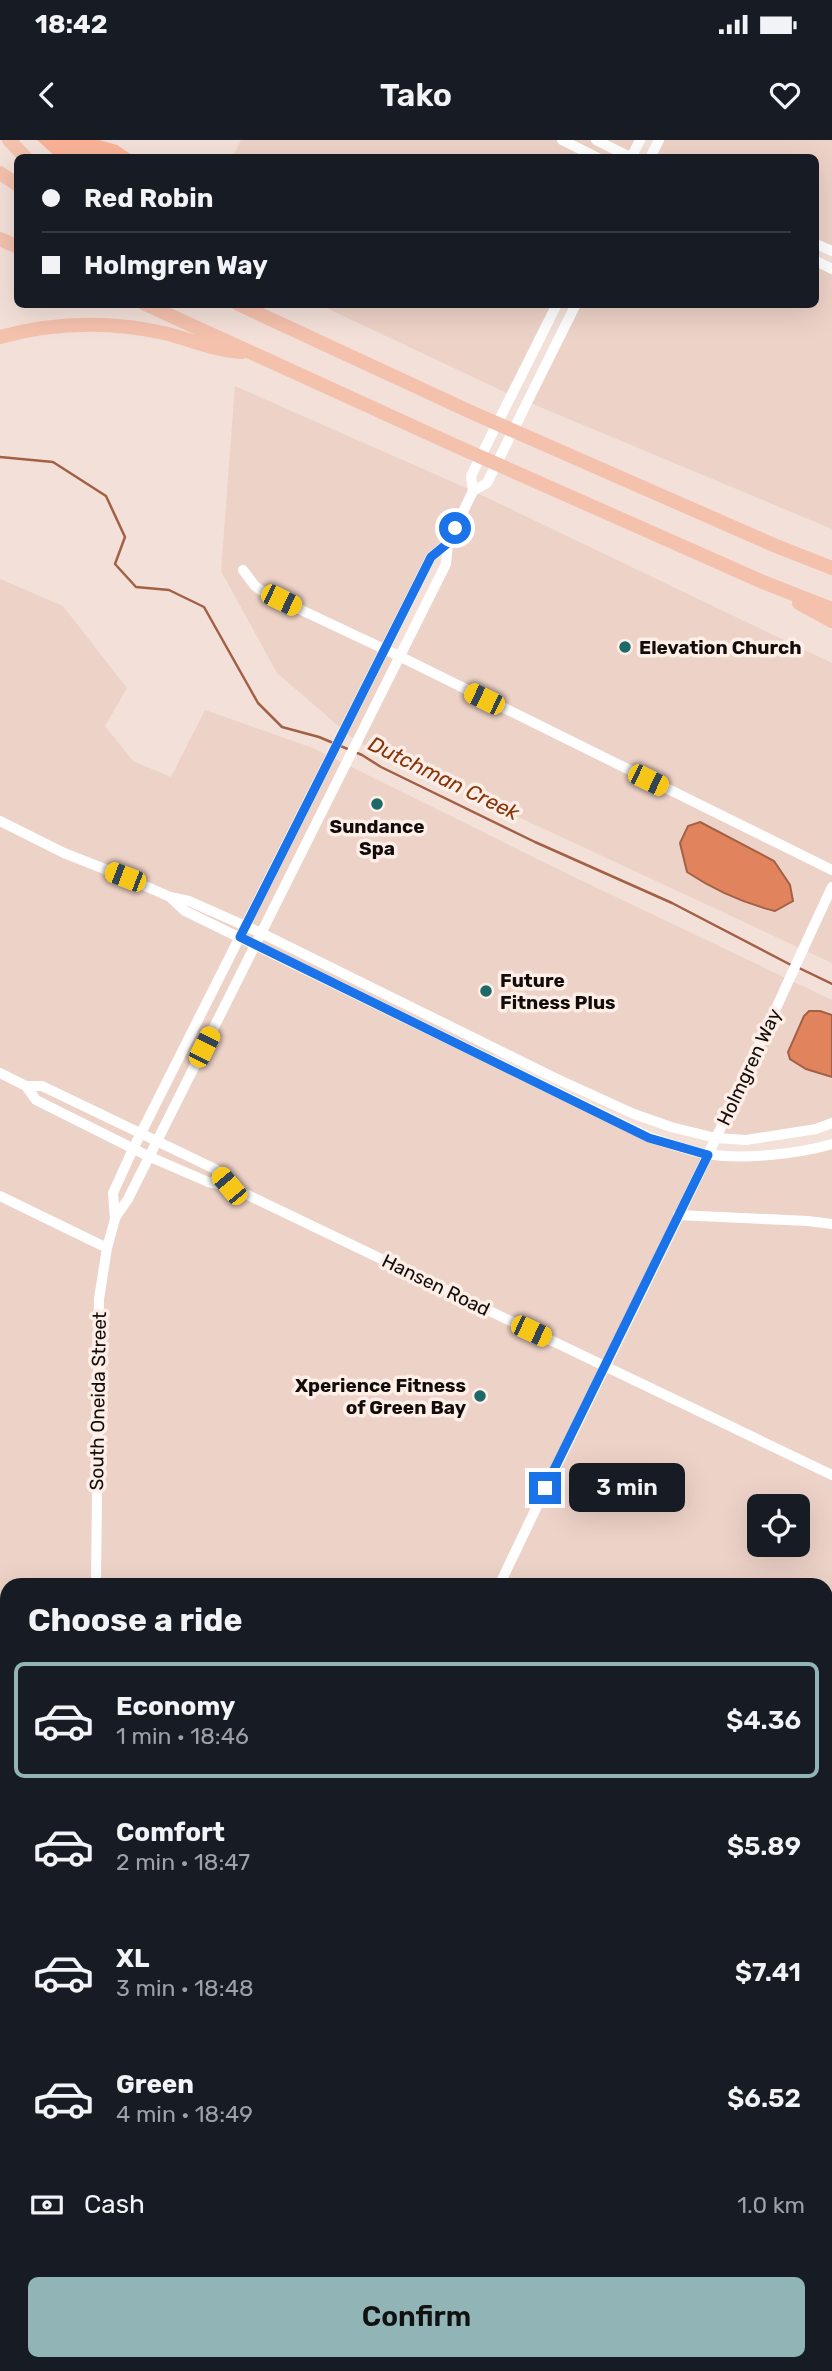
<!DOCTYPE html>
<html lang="en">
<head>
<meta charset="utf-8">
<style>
  body { margin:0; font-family:Rubik,sans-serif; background:#242831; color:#f1f3f6; height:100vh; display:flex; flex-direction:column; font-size:26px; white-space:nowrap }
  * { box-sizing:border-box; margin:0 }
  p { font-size:23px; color:#9ea1a6 }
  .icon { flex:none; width:38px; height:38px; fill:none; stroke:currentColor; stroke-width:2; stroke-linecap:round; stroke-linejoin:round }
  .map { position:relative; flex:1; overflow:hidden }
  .drawer { position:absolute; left:0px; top:1438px; width:833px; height:793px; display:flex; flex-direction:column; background:#171b24; border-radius:21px 21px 0 0; box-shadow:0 7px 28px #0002 }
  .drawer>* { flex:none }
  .guide { position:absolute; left:14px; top:14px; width:805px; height:154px; border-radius:10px; box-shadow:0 7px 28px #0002; display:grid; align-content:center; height:154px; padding:0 28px; background:#171b24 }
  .controls { position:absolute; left:747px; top:1354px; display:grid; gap:14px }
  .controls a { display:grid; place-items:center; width:63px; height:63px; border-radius:10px; background:#171b24; box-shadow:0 7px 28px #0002; font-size:35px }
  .end { position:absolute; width:32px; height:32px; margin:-16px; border:9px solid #1a73e8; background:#fff; box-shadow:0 0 0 4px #fff }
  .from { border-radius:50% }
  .bubble { position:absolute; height:49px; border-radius:10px; background:#171b24; box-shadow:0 7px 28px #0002; font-size:23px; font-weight:600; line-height:49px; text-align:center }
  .car { position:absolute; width:21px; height:42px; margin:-21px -10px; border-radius:9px; box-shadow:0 0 5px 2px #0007; background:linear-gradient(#f5c518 24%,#345 0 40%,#f5c518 0 76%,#345 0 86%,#f5c518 0) }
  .guide b { display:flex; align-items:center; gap:24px; height:66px; font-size:26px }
  .guide b+b { border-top:2px solid #363941 }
  .guide i { width:18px; height:18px; background:#f1f3f6 }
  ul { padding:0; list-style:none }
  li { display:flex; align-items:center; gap:21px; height:116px; margin:0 14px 10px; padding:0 14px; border:4px solid transparent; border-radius:10px }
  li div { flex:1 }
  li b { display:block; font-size:26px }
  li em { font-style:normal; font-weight:600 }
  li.active { border-color:#91b5b6 }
  li>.icon { width:63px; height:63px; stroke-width:1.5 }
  h2 { padding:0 28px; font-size:32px; line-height:84px }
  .pay { display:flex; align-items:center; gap:18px; height:77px; padding:0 28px; font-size:26px }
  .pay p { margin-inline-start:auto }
  .button { display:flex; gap:14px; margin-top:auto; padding:14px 28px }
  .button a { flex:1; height:80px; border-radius:10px; background:#91b5b6; color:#111; font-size:28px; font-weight:600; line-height:80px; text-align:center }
  .status { display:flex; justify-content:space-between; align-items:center; height:49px; padding:0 35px; background:#171b24; direction:ltr }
  .status svg { height:19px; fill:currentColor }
  header { display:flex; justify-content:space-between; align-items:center; height:91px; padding:0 28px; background:#171b24; font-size:32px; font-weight:600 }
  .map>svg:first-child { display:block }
  .built { fill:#edd2c7; fill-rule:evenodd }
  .green { fill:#fbb397 }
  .water { fill:#e1845e; stroke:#a36045; stroke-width:2 }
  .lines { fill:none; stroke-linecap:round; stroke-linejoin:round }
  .stream { stroke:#a36045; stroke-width:2.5 }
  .minor { stroke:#fff; stroke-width:10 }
  .major { stroke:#d9bfb3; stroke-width:12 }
  .highway { stroke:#f4c1ad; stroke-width:14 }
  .rail { stroke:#605652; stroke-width:2.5; stroke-dasharray:3.5 7; stroke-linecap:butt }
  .route { stroke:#1a73e8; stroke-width:9 }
  .poi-dot { fill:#1c6967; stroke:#feeee8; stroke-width:2.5 }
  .labels { text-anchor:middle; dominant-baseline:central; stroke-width:7; stroke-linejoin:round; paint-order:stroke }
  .poi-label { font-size:19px; font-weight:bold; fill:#130d0a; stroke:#feeee8; text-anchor:start }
  .street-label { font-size:19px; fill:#130d0a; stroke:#feeee8 }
  .water-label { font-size:21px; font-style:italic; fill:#873407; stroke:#feeee8 }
</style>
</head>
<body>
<div class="status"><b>18:42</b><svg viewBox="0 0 49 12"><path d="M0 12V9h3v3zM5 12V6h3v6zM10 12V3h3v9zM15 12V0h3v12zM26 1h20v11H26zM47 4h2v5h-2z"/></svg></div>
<header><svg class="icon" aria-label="back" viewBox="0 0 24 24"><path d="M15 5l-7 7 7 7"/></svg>Tako<svg class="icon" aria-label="heart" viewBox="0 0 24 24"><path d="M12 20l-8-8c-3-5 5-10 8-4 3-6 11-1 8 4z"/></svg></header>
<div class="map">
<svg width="832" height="2231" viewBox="0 0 832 2231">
  <rect width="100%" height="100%" fill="#f3e0d9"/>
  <!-- built -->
  <path class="built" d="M241,0H640L631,18H232Z
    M659,0H832V111L816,104V18H650Z
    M816,121L832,129V389L528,262L576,165L816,164Z
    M320,165H557L511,255Z
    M235,246L473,351L832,523V823L357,602L277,533L221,431ZM448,404L446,424L398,516L385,510L431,417Z
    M0,439L63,466L127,548L105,586L133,621L171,637L205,570L313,608L574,737L832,860V983L746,1000L671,987L496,910L492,920L649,997L708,1015H754L832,1004V2120L826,2130V1446H7V1675L0,1684ZM760,1367H798V1405H760Z
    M7,1705V2224H481L478,2231H0V1715Z
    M498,2224H773L769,2231H512Z"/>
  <!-- green -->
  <path class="green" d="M37,0H99L117,5L135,17H56Z"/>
  <!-- water -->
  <path class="water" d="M700,682L774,721L790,745L793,761L775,771C743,763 714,750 687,732L680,703L688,686Z
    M809,871H820L832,875V937L806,929L790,919L788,912L804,876Z"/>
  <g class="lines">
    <!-- stream -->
    <path class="stream" d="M0,317L53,322L106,356L125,397L115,424L136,447L169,450L204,467L258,563L282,587L319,597L362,615L381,627L535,702L672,763L791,825
      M797,827L832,844"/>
    <!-- minor -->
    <path class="minor" d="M562,0L598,18
      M596,0L632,18
      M631,18L640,0
      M650,18L659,0
      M816,104L832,111
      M816,121L832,129
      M473,351L471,336L557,164
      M243,430L255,446L265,453L399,516L832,730
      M0,681L64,713L125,737L170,757L189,761L261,793L557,939L634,974L671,987L716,998L746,1000L816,989L832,983
      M170,757L185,771L649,997C668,1003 688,1011 707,1014C743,1020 798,1014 832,1004
      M0,933L26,946H42L215,1029L229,1046
      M26,946L36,960L148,1016L208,1042L229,1046L832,1335
      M0,1056L107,1108
      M678,1075L808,1081L832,1084
      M115,1078L128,1059L446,424L448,403L473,351L487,343L576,164
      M96,1446L99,1159L107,1108L115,1079L113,1053L133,1009L431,417L448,403
      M499,1446C569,1297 644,1151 714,1002C754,918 792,832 832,747
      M0,1699L7,1684
      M0,1715L7,1705
      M826,2130L832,2120
      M498,2224L512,2231
      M120,2231L124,2224
      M769,2231L773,2224"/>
    <!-- major -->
    <path class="major" d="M826,2195L832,2184
      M805,2231L809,2224"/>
    <!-- highway -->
    <path class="highway" d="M9,0L26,18
      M0,33L18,45
      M0,99L18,107
      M145,164L456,306L763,442L832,469
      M238,164L473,273L776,406L832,428
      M0,197C55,182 109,181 164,193C193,200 212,210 242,212
      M799,463L832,481"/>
    <!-- rail -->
    <path class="rail" d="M826,1781L832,1784
      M0,2137L7,2134"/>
  </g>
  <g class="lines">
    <!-- route -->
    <path class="route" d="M455,388L448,403L431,417L240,797L649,998L708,1015L545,1348"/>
  </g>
  <!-- markers -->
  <g class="poi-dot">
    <circle cx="625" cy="507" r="7"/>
    <circle cx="377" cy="664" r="7"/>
    <circle cx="486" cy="851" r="7"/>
    <circle cx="480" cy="1256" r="7"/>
  </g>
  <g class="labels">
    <!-- poi labels -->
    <g class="poi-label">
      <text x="639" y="507">Elevation Church</text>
      <text x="377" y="686" text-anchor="middle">Sundance<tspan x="377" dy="22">Spa</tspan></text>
      <text x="500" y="840">Future<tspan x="500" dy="22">Fitness Plus</tspan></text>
      <text x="466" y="1245" text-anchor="end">Xperience Fitness<tspan x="466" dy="22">of Green Bay</tspan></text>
    </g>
    <!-- street labels -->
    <g class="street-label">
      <text transform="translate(749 927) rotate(-65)">Holmgren Way</text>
      <text transform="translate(436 1145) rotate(26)">Hansen Road</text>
      <text transform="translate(98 1261) rotate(-89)">South Oneida Street</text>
    </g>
    <!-- water labels -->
    <g class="water-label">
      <text transform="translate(444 638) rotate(26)">Dutchman Creek</text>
    </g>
  </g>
</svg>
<div class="controls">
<a><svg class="icon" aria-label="locate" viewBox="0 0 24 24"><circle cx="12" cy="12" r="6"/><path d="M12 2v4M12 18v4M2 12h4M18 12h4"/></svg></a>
</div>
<i class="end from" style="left:455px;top:388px"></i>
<i class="end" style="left:545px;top:1348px"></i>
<div class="bubble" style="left:569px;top:1323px;width:116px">3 min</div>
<i class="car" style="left:281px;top:460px;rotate:116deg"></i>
<i class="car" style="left:484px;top:559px;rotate:296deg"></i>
<i class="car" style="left:648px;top:640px;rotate:116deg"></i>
<i class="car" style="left:125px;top:737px;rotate:291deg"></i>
<i class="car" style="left:204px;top:907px;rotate:27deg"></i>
<i class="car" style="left:229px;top:1046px;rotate:320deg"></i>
<i class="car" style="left:531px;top:1191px;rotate:115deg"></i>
<div class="guide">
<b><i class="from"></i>Red Robin</b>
<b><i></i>Holmgren Way</b>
</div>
<section class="drawer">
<h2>Choose a ride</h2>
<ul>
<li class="active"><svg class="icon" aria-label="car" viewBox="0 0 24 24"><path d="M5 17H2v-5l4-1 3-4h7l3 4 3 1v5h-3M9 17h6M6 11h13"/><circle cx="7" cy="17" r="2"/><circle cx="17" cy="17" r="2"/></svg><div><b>Economy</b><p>1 min · 18:46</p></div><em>$4.36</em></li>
<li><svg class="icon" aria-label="car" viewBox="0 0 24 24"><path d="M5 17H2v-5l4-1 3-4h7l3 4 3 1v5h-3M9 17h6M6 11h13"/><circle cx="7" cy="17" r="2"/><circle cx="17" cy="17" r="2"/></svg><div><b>Comfort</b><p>2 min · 18:47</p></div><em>$5.89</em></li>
<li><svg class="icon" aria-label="car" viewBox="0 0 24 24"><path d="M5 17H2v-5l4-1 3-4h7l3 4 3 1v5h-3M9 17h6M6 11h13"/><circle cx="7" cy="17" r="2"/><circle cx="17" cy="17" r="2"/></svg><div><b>XL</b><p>3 min · 18:48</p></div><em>$7.41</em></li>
<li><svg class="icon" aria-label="car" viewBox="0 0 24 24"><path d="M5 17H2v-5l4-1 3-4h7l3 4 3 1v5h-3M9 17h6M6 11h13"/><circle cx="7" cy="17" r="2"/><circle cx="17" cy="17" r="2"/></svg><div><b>Green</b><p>4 min · 18:49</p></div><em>$6.52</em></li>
</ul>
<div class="pay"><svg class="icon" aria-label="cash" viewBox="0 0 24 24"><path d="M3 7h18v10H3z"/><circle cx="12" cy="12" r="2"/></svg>Cash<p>1.0 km</p></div>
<div class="button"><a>Confirm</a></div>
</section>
</div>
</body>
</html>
